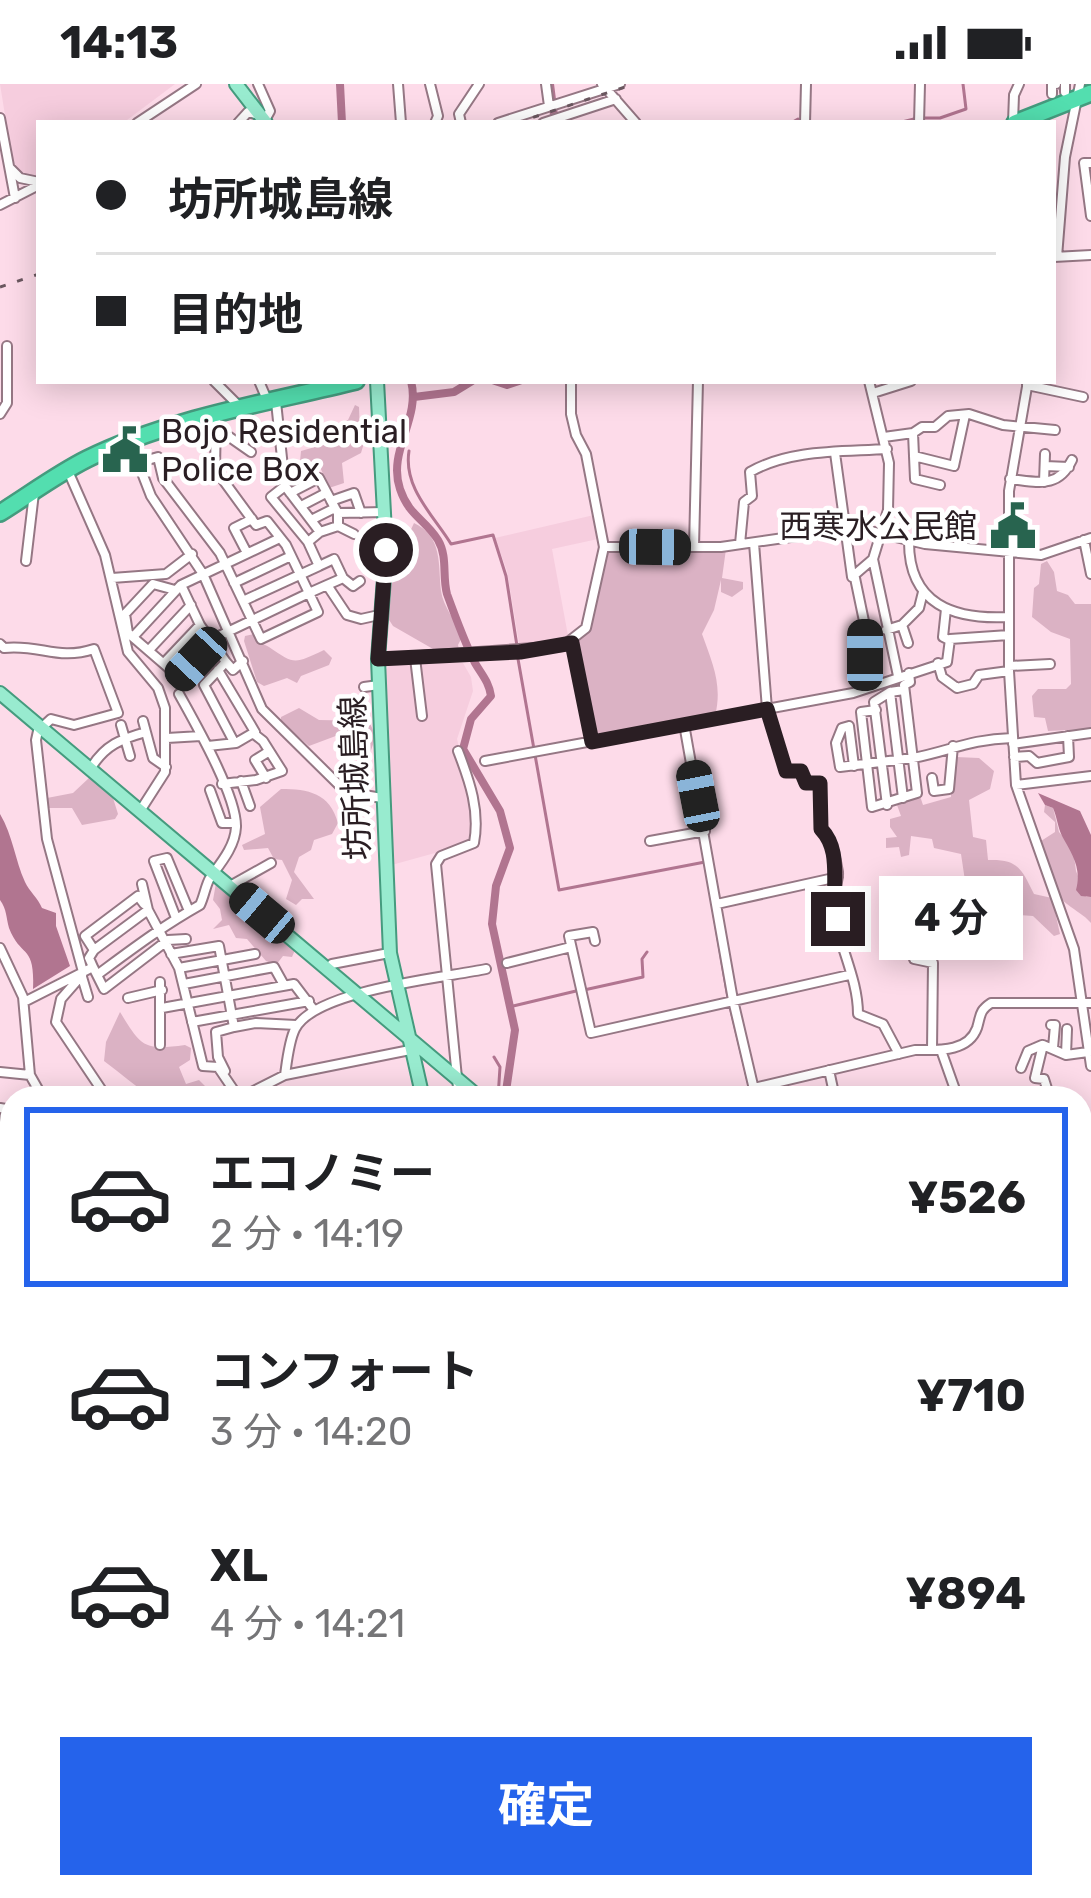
<!DOCTYPE html>
<html lang="ja">
<head>
<meta charset="utf-8">
<style>
  body { margin:0; font-family:Rubik,"Noto Sans JP",sans-serif; background:#f2f2f2; color:#202124; height:100vh; display:flex; flex-direction:column; font-size:45px; white-space:nowrap }
  * { box-sizing:border-box; margin:0 }
  p { font-size:39px; color:#757577 }
  .icon { flex:none; width:66px; height:66px; fill:none; stroke:currentColor; stroke-width:2; stroke-linecap:round; stroke-linejoin:round }
  .map { position:relative; flex:1; overflow:hidden }
  .details { position:absolute; left:0px; top:1002px; width:1092px; height:813px; display:flex; flex-direction:column; background:#fff; border-radius:36px 36px 0 0; box-shadow:0 6px 30px #0003 }
  .details>* { flex:none }
  .guide { position:absolute; left:36px; top:36px; width:1020px; height:264px; border-radius:0px; box-shadow:0 6px 30px #0003; display:grid; align-content:center; height:264px; padding:0 60px; background:#fff }
  .end { position:absolute; width:54px; height:54px; margin:-27px; border:15px solid #2a1e23; background:#fff; box-shadow:0 0 0 6px #fff }
  .from { border-radius:50% }
  .bubble { position:absolute; height:84px; border-radius:0px; background:#fff; box-shadow:0 6px 30px #0003; font-size:39px; font-weight:700; line-height:84px; text-align:center }
  .car { position:absolute; width:36px; height:72px; margin:-36px -18px; border-radius:15px; box-shadow:0 0 9px 3px #0007; background:linear-gradient(#222 24%,#8ab4d8 0 40%,#222 0 76%,#8ab4d8 0 86%,#222 0) }
  .guide b { display:flex; align-items:center; gap:42px; height:114px; font-size:45px }
  .guide b+b { border-top:3px solid #e0e0e0 }
  .guide i { width:30px; height:30px; background:#202124 }
  ul { padding:21px 0 0; list-style:none }
  li { display:flex; align-items:center; gap:36px; height:180px; margin:0 24px 18px; padding:0 36px; border:6px solid transparent; border-radius:0px }
  li div { flex:1 }
  li b { display:block; font-size:45px }
  li em { font-style:normal; font-weight:700 }
  li.selected { border-color:#2563eb }
  li>.icon { width:108px; height:108px; stroke-width:1.5 }
  .cta { display:flex; gap:24px; margin-top:auto; padding:24px 60px }
  .cta a { flex:1; height:138px; border-radius:0px; background:#2563eb; color:#fff; font-size:48px; font-weight:700; line-height:138px; text-align:center }
  .status { display:flex; justify-content:space-between; align-items:center; height:84px; padding:0 60px; background:#fff; direction:ltr }
  .status svg { height:33px; fill:currentColor }
  .map>svg:first-child { display:block }
  .built { fill:#f6cdde }
  .green { fill:#dbb2c4 }
  .water { fill:#b17590 }
  .lines { fill:none; stroke-linecap:round; stroke-linejoin:round }
  .stream { stroke:#b17590; stroke-width:3 }
  .river { stroke:#b17590; stroke-width:8 }
  .minor-casing { stroke:#957784; stroke-width:12 }
  .major-casing { stroke:#459b7e; stroke-width:16 }
  .highway-casing { stroke:#459b7e; stroke-width:20 }
  .minor { stroke:#fff; stroke-width:8 }
  .major { stroke:#98ebcf; stroke-width:12 }
  .highway { stroke:#53deaf; stroke-width:15 }
  .rail { stroke:#6a575f; stroke-width:3; stroke-dasharray:6 12; stroke-linecap:butt }
  .route { stroke:#2a1e23; stroke-width:15 }
  .labels { text-anchor:middle; dominant-baseline:central; stroke-width:9; stroke-linejoin:round; paint-order:stroke }
  .poi-label { font-size:33px; fill:#2a1e23; stroke:#fff; text-anchor:start }
  .street-label { font-size:33px; fill:#2a1e23; stroke:#fff }
</style>
</head>
<body>
<div class="status"><b>14:13</b><svg viewBox="0 0 49 12"><path d="M0 12V9h3v3zM5 12V6h3v6zM10 12V3h3v9zM15 12V0h3v12zM26 1h20v11H26zM47 4h2v5h-2z"/></svg></div>
<div class="map">
<svg width="1091" height="1814" viewBox="0 0 1091 1814">
  <rect width="100%" height="100%" fill="#fddbe9"/>
  <!-- built -->
  <path class="built" d="M0,0H175L123,39H39V92L31,94L21,91L12,75Z
    M594,431L598,455L552,465L569,557L520,565L507,487L495,454Z
    M433,577L463,579L471,593L473,607L457,655L475,729L471,759L388,782L383,589L391,579Z"/>
  <!-- green -->
  <path class="green" d="M355,321L359,323L360,351L364,359L361,369L342,379L344,399L329,404L320,383L299,388L301,367L329,359L334,344L348,336Z
    M414,439C443,453 438,480 441,507C443,522 456,539 463,551L458,561L460,569H440L393,542L384,528L386,491L410,477L402,465Z
    M606,465H726L722,494L743,498V505L732,513L721,508V496L714,526L702,550C712,578 723,601 715,632L590,656L574,561L590,541Z
    M1047,477L1054,488L1057,507L1068,511L1075,520H1091V645L1048,647L1045,634L1034,633L1032,612L1038,605H1066L1071,600L1070,555L1051,548L1032,533L1034,504L1039,500L1041,480Z
    M254,550C264,566 254,554 269,563C295,581 294,580 324,566L332,574L329,581L301,592L297,599L287,594L264,602L257,598L244,557L245,552Z
    M299,624L319,636L368,637C378,650 374,661 367,675L361,677L355,668L346,666L341,650L309,662L281,638V633Z
    M956,673L979,674L994,687L990,705L969,716L973,753L986,756L988,776C1018,775 1021,784 1034,810L1052,814L1060,850L1054,852L1033,832L1004,830L994,817L974,815L967,810L961,770L934,764L932,755L911,752L909,771L901,773L899,763L886,764V754L897,753L890,743V735L901,732L897,721L920,712L923,721L951,713L952,677Z
    M90,693L113,714L118,730L115,735L82,741L72,724H49L47,714L73,709Z
    M281,705C308,705 330,709 338,739L332,750L314,756L311,766L299,773L294,788L314,815H302L296,821L286,815L292,796L282,776L274,775L268,764L244,766L242,761L265,750L260,723Z
    M1045,721L1053,724L1059,748L1073,765L1076,787L1086,813H1091V839C1083,830 1077,828 1067,820C1052,809 1046,780 1039,763L1041,757L1055,748V738L1044,728Z
    M216,799L261,836L258,844L271,852L276,849L295,866L292,873L283,872L276,881L266,877L247,855L236,854L229,841L213,845L222,836L220,825L213,816Z
    M120,928C141,962 143,967 185,961L191,964L190,976L179,983L186,1000L199,996L209,1006L226,1007L234,1014H152C136,1002 121,990 104,977L106,958Z"/>
  <!-- water -->
  <path class="water" d="M1038,709L1080,727L1091,751V813L1081,812L1076,806C1082,784 1072,770 1062,752C1058,744 1057,733 1053,724L1045,721Z
    M0,730C13,752 15,776 25,798C29,807 38,814 42,824L56,829V842L70,882L33,905C35,859 21,875 9,844C6,833 7,826 0,816Z"/>
  <g class="lines">
    <!-- stream -->
    <path class="stream" d="M923,34H940L966,25L963,0
      M791,39L798,35
      M898,39L914,35
      M409,367C403,404 434,432 451,460L493,451L506,492L517,562
      M518,575L559,806L705,778L728,914
      M584,906L643,893L642,875L647,868
      M730,922L752,1014
      M509,923L576,907
      M494,973L500,983L498,1014
      M1080,1229L1091,1226
      M1080,1317L1091,1366
      M1080,1333L1091,1330
      M1080,1448L1091,1446
      M0,1667L12,1721
      M1085,1668L1091,1667
      M987,1809L1032,1805
      M556,1814L616,1803"/>
    <!-- river -->
    <path class="river" d="M340,0L342,39
      M550,0L555,39
      M411,297C421,335 387,367 400,405C409,432 425,435 438,456C448,473 442,492 447,510C455,532 465,559 475,579C482,591 489,598 491,612L471,635L463,665L500,727L510,764L496,802L492,840L515,946L505,1014
      M495,297L507,301L519,297
      M414,313L454,308L472,297"/>
    <defs>
      <path id="minor" d="M258,0L270,27L265,36
        M398,0L401,39
        M430,0L438,32L435,39
        M546,0L549,22
        M602,0L636,39
        M1065,8V0
        M1052,10V0H1056
        M0,34L15,114
        M1013,38L1014,11L1019,0
        M137,39L196,0
        M238,39L248,28L255,30
        M461,39L459,30L479,0
        M498,39L620,0
        M543,39L616,15
        M805,39L806,0
        M919,39L920,0
        M1091,79H1084L1091,132
        M10,84L20,94L39,98
        M0,121L39,101
        M1054,173L1091,171
        M1057,173L1065,73L1080,0
        M214,297L241,324
        M259,297L268,318
        M869,297L889,379L888,426L873,475L898,592
        M1028,297L1009,407V587L1016,701L1074,865L1091,982
        M1027,301L1083,313
        M873,309L911,297
        M276,318L285,402L320,448
        M0,330L7,319V262
        M218,345L251,368
        M913,349L915,395L940,401
        M884,353L913,349L922,343H935L948,332L969,330L1003,341L1055,346
        M130,358L151,412L203,490L262,625L341,703L352,709L382,714
        M835,369L852,493L873,475
        M914,372L954,382L965,331
        M137,379L158,373L163,394L220,469L261,555L318,528L309,509L327,501L347,531L361,535L379,531
        M1045,382L1069,383
        M68,387L105,471L128,568L158,604L165,624V688L140,727
        M1010,395C1038,398 1058,405 1072,376
        M1044,398L1045,370
        M285,402L271,413L308,458
        M290,409L319,394L335,424
        M331,417L354,409L361,429
        M301,422L326,409
        M311,436L335,424L338,429L384,428
        M338,442L354,450
        M1084,456L1091,490
        M909,458C909,520 953,536 1009,533
        M754,459L767,625L786,687H801L804,697L820,699L821,745C829,755 836,772 838,788C839,797 833,807 833,817C835,856 858,891 858,930L883,940L899,970
        M740,460L744,418L752,412L750,388C790,365 842,368 887,365
        M604,463H721L846,445L866,446L925,460L1041,471L1091,454
        M694,463L698,297
        M247,469L234,444L252,435
        M26,477L34,409
        M319,482L334,475L343,494L327,501
        M112,494L166,490L192,470
        M343,494L353,502L360,497
        M855,494L865,542V571L873,584L874,602
        M234,499L291,472
        M181,501L200,541L226,578
        M175,506L153,500L125,530L128,549L179,593L219,552L309,509L286,461L267,437L256,441L215,385L216,332
        M243,517L319,482L308,458L320,448L338,442V429
        M946,525L943,553L949,556
        M902,541L908,559
        M886,546L902,541L919,524L923,508
        M133,553L181,501L280,454
        M572,559L592,658
        M0,560L4,564C41,560 57,577 94,565L118,629L74,641L51,635L38,647L36,656L47,755L83,888
        M149,566L191,521
        M415,574L422,632
        M378,575L563,562L586,544L604,463L586,370L576,351L571,330V297
        M164,579L200,541
        M938,579L942,593L957,604L973,600L979,591L1009,587
        M1009,582L1050,580
        M364,603L379,601
        M876,626L861,628L872,723L917,709L904,601L910,598L909,589
        M143,637L153,674L166,683
        M684,640L733,916L756,1014
        M121,641L130,672
        M167,654L201,652
        M234,658L204,601L226,578L233,586L243,577
        M1013,660L1091,649
        M208,662L236,659L255,648L218,586
        M458,667C470,698 480,727 474,759L441,772L436,780L459,1014
        M1014,673L1029,672L1037,679L1069,673L1068,652
        M485,677L853,609L947,578L950,555L1009,551
        M854,682L849,642L842,644L836,659L840,683L913,674C950,667 970,655 1012,654
        M91,684C105,661 121,655 146,648
        M266,694L255,676L268,668
        M932,694L934,707L949,705L953,662
        M241,697L250,722
        M222,700L256,696L282,687L263,657L254,650
        M1016,701L1091,692
        M210,706L222,739H235
        M903,714L890,608L904,606
        M887,721L874,618L890,608
        M650,757L705,747
        M142,800L148,826L179,884L203,982L218,983L239,1014
        M230,802L271,779
        M717,820L838,793
        M176,834L154,777L167,774L189,827
        M909,856L914,875L933,879L932,966
        M595,857L593,848L569,852L591,949L849,891
        M0,864L23,913L30,991L43,1014
        M94,866L85,852L138,812L144,820
        M171,870L219,862L234,943L216,948L218,973L225,987
        M507,879L571,863
        M332,880L389,869
        M93,883L89,874L94,866L148,826
        M179,884L255,870
        M82,891L61,915L56,938L107,1014
        M97,891L104,905L168,856L186,855
        M82,893L88,913
        M160,898V961
        M184,900L274,883L284,901
        M128,914L162,906
        M24,918L93,883L97,891C131,866 161,843 200,821C204,813 206,800 210,794C220,780 235,763 236,743C237,712 195,639 179,610
        M162,924L294,900L313,925
        M192,938L309,917
        M1051,941H1055L1053,964
        M234,943L256,939L296,941
        M941,966L958,1014
        M1066,971L1067,945
        M1021,984L1028,967L1042,961
        M829,986L835,1014
        M0,988L30,991
        M285,991C287,977 289,957 295,945C315,906 443,894 486,885
        M754,1004L915,966C936,966 968,969 977,944C981,931 979,927 991,919H1091
        M133,1014L140,1009
        M240,1014L285,991L410,966
        M932,1014L955,1007
        M1050,1014L1044,995L1035,994L1043,961L1066,971L1088,968
        M0,1024L6,1025L0,1089
        M1080,1067L1091,1062
        M9,1123L11,1099
        M1085,1140V1100L1091,1097
        M0,1154L12,1155
        M1080,1179L1084,1183L1080,1194
        M0,1267L12,1268
        M1080,1273L1091,1271
        M0,1324L12,1325
        M1080,1390L1091,1387
        M6,1399L9,1381
        M0,1437L12,1438
        M3,1492L5,1473
        M1080,1507L1091,1504
        M0,1548L12,1549
        M0,1589L12,1585
        M1080,1631L1091,1629
        M1080,1655L1091,1649
        M1080,1736L1091,1751
        M1083,1757L1091,1796
        M34,1803L36,1814
        M49,1803L51,1814
        M455,1803L456,1814
        M780,1803L783,1814
        M799,1803L802,1814
        M917,1803L920,1814
        M263,1809L295,1803
        M634,1814V1803
        M877,1814L912,1804
        M1023,1814L1043,1803"/>
      <path id="major" d="M236,0L266,39
        M377,297L386,467L378,575L390,869L423,1014
        M0,609L480,1014
        M1080,1047L1091,1050
        M1080,1755L1091,1758
        M0,1793L12,1791
        M429,1803V1814"/>
      <path id="highway" d="M1015,39L1091,9
        M0,429C29,411 57,390 87,375C170,334 267,319 356,297"/>
    </defs>
    <!-- minor casing -->
    <use href="#minor" class="minor-casing"/>
    <!-- major casing -->
    <use href="#major" class="major-casing"/>
    <!-- highway casing -->
    <use href="#highway" class="highway-casing"/>
    <!-- minor -->
    <use href="#minor" class="minor"/>
    <!-- major -->
    <use href="#major" class="major"/>
    <!-- highway -->
    <use href="#highway" class="highway"/>
    <!-- rail -->
    <path class="rail" d="M516,39L634,0
      M0,203L39,190"/>
  </g>
  <g class="lines">
    <!-- route -->
    <path class="route" d="M386,466L378,575L520,568L572,559L592,658L767,625L786,687H801L806,699H820L821,745C844,769 829,804 838,835"/>
  </g>
  <!-- icons -->
  <defs>
    <symbol id="civic-bare" viewBox="-9 -9 18 18"><path d="M-.6-6.5H3V-4.5H.6V-3L4-1V1h2V6H-6V1h2V-1L-.6-3ZM-1.2 2.5V6h2.4V2.5Z" fill="#28644f" stroke="#fff" stroke-width="2.5" paint-order="stroke"/></symbol>
  </defs>
  <g fill-rule="evenodd">
    <use href="#civic-bare" x="92" y="333" width="66" height="66"/>
    <use href="#civic-bare" x="980" y="409" width="66" height="66"/>
  </g>
  <g class="labels">
    <!-- poi labels -->
    <g class="poi-label">
      <text x="161" y="347">Bojo Residential<tspan x="161" dy="38">Police Box</tspan></text>
      <text x="977" y="442" text-anchor="end">西寒水公民館</text>
    </g>
    <!-- street labels -->
    <g class="street-label">
      <text transform="translate(355 694) rotate(-92)">坊所城島線</text>
    </g>
  </g>
</svg>
<i class="end from" style="left:386px;top:466px"></i>
<i class="end" style="left:838px;top:835px"></i>
<div class="bubble" style="left:879px;top:792px;width:144px">4 分</div>
<i class="car" style="left:655px;top:463px;rotate:91deg"></i>
<i class="car" style="left:865px;top:571px;rotate:0deg"></i>
<i class="car" style="left:196px;top:575px;rotate:223deg"></i>
<i class="car" style="left:698px;top:712px;rotate:349deg"></i>
<i class="car" style="left:262px;top:829px;rotate:310deg"></i>
<div class="guide">
<b><i class="from"></i>坊所城島線</b>
<b><i></i>目的地</b>
</div>
<section class="details">
<ul>
<li class="selected"><svg class="icon" aria-label="car" viewBox="0 0 24 24"><path d="M5 17H2v-5l4-1 3-4h7l3 4 3 1v5h-3M9 17h6M6 11h13"/><circle cx="7" cy="17" r="2"/><circle cx="17" cy="17" r="2"/></svg><div><b>エコノミー</b><p>2 分 · 14:19</p></div><em>¥526</em></li>
<li><svg class="icon" aria-label="car" viewBox="0 0 24 24"><path d="M5 17H2v-5l4-1 3-4h7l3 4 3 1v5h-3M9 17h6M6 11h13"/><circle cx="7" cy="17" r="2"/><circle cx="17" cy="17" r="2"/></svg><div><b>コンフォート</b><p>3 分 · 14:20</p></div><em>¥710</em></li>
<li><svg class="icon" aria-label="car" viewBox="0 0 24 24"><path d="M5 17H2v-5l4-1 3-4h7l3 4 3 1v5h-3M9 17h6M6 11h13"/><circle cx="7" cy="17" r="2"/><circle cx="17" cy="17" r="2"/></svg><div><b>XL</b><p>4 分 · 14:21</p></div><em>¥894</em></li>
</ul>
<div class="cta"><a>確定</a></div>
</section>
</div>
</body>
</html>
